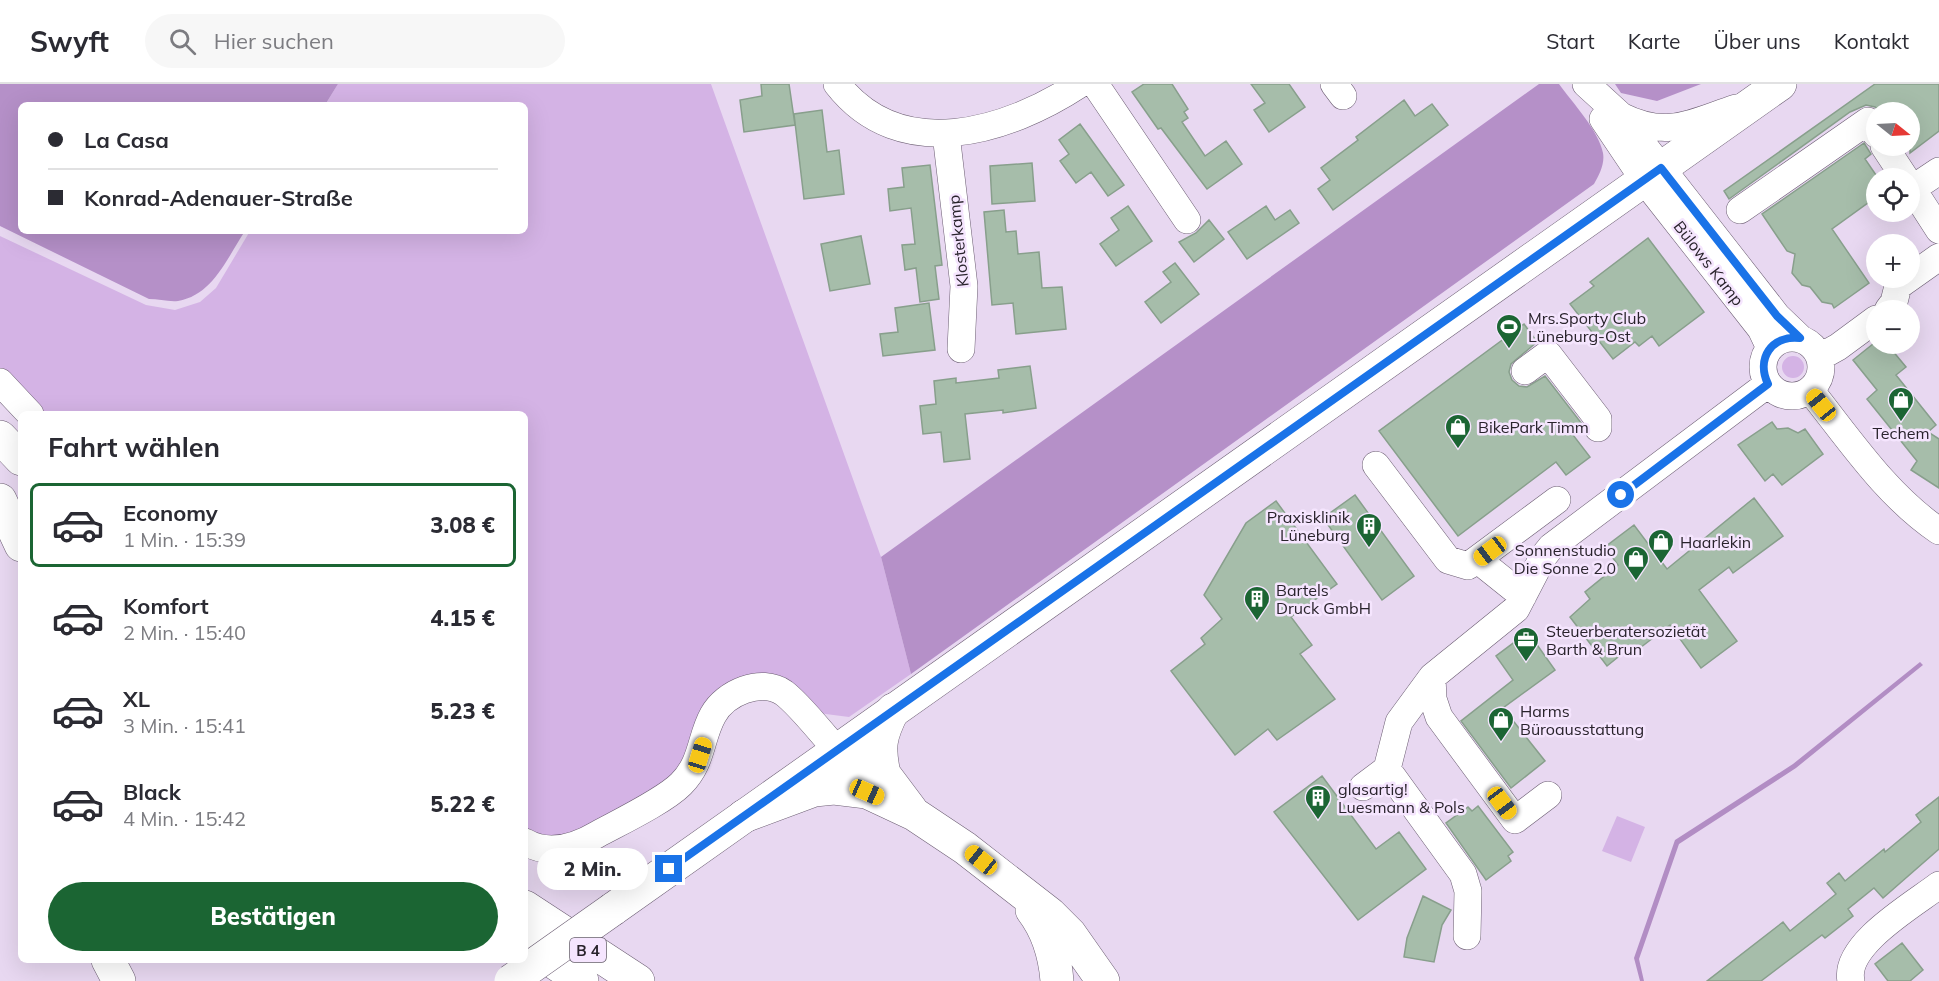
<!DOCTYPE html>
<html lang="de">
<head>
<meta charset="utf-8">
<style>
  body { margin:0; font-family:Mulish,sans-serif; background:#f7f7f7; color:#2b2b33; height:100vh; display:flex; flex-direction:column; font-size:22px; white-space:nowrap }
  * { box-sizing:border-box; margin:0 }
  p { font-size:20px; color:#7c7c81 }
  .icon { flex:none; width:33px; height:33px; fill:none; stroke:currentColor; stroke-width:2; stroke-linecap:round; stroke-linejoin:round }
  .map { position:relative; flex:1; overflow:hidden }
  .panel { position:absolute; left:18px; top:327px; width:510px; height:552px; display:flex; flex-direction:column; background:#fff; border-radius:9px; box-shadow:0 6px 24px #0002 }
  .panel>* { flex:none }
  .hud { position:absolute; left:18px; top:18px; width:510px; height:132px; border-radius:9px; box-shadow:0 6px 24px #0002; display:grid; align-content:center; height:132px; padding:0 30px; background:#fff }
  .needle { width:39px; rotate:108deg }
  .tools { position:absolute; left:1866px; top:18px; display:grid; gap:12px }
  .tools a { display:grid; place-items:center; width:54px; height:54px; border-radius:50%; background:#fff; box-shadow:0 6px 24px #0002; font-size:30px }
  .end { position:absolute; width:27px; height:27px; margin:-14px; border:8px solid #1a73e8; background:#fff; box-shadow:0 0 0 3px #fff }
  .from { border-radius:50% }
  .bubble { position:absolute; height:42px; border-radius:21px; background:#fff; box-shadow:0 6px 24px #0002; font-size:20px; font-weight:800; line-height:42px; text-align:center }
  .car { position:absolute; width:18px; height:36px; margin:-18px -9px; border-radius:8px; box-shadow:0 0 4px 2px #0007; background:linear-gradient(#f5c518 24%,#345 0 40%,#f5c518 0 76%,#345 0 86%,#f5c518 0) }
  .hud b { display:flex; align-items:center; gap:21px; height:57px; font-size:22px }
  .hud b+b { border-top:2px solid #e1e1e2 }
  .hud i { width:15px; height:15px; background:#2b2b33 }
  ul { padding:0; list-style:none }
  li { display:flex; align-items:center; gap:18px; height:84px; margin:0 12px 9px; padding:0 18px; border:3px solid transparent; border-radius:9px }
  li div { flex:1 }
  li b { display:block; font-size:22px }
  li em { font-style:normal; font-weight:800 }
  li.selected { border-color:#1b6533 }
  li>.icon { width:54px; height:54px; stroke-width:1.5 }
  h2 { padding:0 30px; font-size:27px; line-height:72px }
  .primary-button { display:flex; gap:12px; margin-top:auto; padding:12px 30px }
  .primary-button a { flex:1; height:69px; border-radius:36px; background:#1b6533; color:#fff; font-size:24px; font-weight:800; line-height:69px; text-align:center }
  header { display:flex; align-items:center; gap:36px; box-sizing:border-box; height:84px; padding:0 30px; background:#fff; border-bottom:2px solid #e1e1e2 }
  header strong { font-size:28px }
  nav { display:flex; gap:33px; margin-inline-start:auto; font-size:21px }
  .search { width:420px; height:54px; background:#f7f7f7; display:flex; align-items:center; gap:15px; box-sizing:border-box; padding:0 21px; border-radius:33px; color:#7c7c81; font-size:22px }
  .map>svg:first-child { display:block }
  .green { fill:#d4b3e5 }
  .forest { fill:#b590c8 }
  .water { fill:#b28dc4 }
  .building { fill:#a6bdaa; stroke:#889f8c; stroke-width:1.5 }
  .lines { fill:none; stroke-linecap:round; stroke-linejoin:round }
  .minor-casing { stroke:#6c5e73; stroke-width:28 }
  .major-casing { stroke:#6c5e73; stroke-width:34 }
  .highway-casing { stroke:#6c5e73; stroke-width:34 }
  .minor { stroke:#fff; stroke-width:27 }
  .major { stroke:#fff; stroke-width:33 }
  .highway { stroke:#fff; stroke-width:33 }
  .major-bridge-casing { stroke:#6c5e73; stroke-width:34; stroke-linecap:butt }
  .major-bridge { stroke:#fff; stroke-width:33 }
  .route { stroke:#1a73e8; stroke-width:8 }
  .labels { text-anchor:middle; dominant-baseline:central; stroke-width:5; stroke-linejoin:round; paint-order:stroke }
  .shield { fill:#f5e5fe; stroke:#665d6b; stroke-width:1.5 }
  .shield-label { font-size:15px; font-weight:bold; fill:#29232c }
  .street-label { font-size:16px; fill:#29232c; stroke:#f5e5fe }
  .poi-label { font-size:16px; fill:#29232c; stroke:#f5e5fe; text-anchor:start }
</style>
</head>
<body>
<header>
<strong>Swyft</strong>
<div class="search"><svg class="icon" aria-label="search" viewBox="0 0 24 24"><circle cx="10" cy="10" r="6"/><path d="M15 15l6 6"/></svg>Hier suchen</div>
<nav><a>Start</a><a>Karte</a><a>Über uns</a><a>Kontakt</a></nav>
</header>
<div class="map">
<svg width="1939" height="897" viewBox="0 0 1939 897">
  <rect width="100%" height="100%" fill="#e8d8f1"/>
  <!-- green -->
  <path class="green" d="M338,0H711L881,473L911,590L849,633L818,629L742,593L675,695L557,758L525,750V330H44L0,284V152L146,221L175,226L200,218L216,204L250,147H525V21H325Z
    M1782 283a11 11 0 1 1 22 0a11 11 0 1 1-22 0Z
    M1617,732L1645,743L1631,778L1602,767Z"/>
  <!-- forest -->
  <path class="forest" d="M0,0H338L325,21H21V147H245C227,174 213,211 178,217C169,218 158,215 149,215L0,142Z
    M1539,0H1559C1572,18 1599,47 1603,69C1605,80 1599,91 1594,100L911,590L881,473Z
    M1615,0H1701L1657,17L1621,9Z"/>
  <!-- water -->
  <path class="water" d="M1920,578L1923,581L1796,684L1679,760L1639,875L1644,897H1640L1634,874L1675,756L1793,680Z"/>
  <!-- building -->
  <path class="building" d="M761,0H789L795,41L744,48L740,16L762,12Z
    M1144,0H1172L1188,25L1184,28L1188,34L1182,38L1205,72L1226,57L1242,80L1207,105L1161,44L1158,45L1132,8Z
    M1251,0H1289L1305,23L1269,48L1254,26L1265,19Z
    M1875,0H1939V47L1910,69V28H1881L1875,23L1866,21L1850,28L1729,115L1724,107Z
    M1404,16L1415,32L1432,20L1448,41L1333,126L1318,105L1330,96L1321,84L1358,56L1356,53Z
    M822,26L827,68L839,66L844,110L804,115L794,30Z
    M1080,40L1124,101L1108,112L1091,88L1076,99L1060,77L1069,70L1059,56Z
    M1864,59L1871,70L1865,75L1876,91V113L1832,145L1869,199L1834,224L1832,220L1822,218L1810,203L1802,201L1792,189L1795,170L1787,167L1762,130Z
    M1032,79L1035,117L992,120L990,82Z
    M930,81L942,181L935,182L939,215L920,218L916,184L905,186L902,161L915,160L911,124L890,127L888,105L904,103L902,84Z
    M1128,122L1152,157L1116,182L1100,160L1119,146L1111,134Z
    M1266,122L1275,136L1290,126L1299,139L1247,175L1228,148Z
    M1004,126L1006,148L1016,147L1018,170L1039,168L1042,204L1062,203L1066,245L1016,250L1013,219L992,221L984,128Z
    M1209,136L1224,155L1194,178L1179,158L1196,149Z
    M861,152L870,200L830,207L821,160Z
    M1648,154L1704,228L1659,262L1652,252L1639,262L1635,258L1613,275L1570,220L1594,202L1590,198Z
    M1175,179L1199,210L1161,239L1145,218L1171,198L1163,188Z
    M929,219L935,266L883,272L880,250L898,248L895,224Z
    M1524,240L1537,258L1511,280L1509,288L1512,296L1519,302L1527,303L1545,292L1582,340V344L1573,351L1590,373L1566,391L1556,378L1458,452L1379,347Z
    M1873,260H1887L1906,283L1896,291L1936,341L1928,348L1939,355V404L1911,386L1917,377L1867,315L1877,306L1853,276Z
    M1030,282L1036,324L1003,329V326L965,330L970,375L944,378L941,348L923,350L920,322L936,320L934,297L956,294V299L999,294L998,286Z
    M1772,338L1777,345L1788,344L1798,349L1805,345L1823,370L1782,401L1773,390L1765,397L1738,361Z
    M1355,411L1414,492L1382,516L1323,434Z
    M1754,414L1783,452L1733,489L1729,483L1699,506L1737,557L1701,584L1670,541L1632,570L1628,565L1607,582L1570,533L1590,515L1585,508L1618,481L1605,463L1634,441L1667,485Z
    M1276,417L1337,500L1291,533L1312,561L1300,570L1335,615L1277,656L1268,645L1235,671L1171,587L1205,560L1201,554L1222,535L1204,511L1246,439Z
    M1528,548L1555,586L1503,624L1545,677L1511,704L1461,637L1513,596L1496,572Z
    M1322,692L1376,765L1399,748L1426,785L1358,836L1274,728Z
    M1939,713V765L1883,814L1874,804L1848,825L1853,832L1825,854L1822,851L1761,897H1707L1783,838L1790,847L1836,810L1827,799L1839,789L1845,797L1884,765L1885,768L1921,738L1916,731Z
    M1478,722L1513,768L1508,772L1511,777L1486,796L1446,739L1468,723L1472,727Z
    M1423,812L1451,826L1442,841L1434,878L1404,873L1407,854Z
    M1902,859L1923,886L1910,897H1888L1875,880Z"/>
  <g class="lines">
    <defs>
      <path id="minor" d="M837,0C900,81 1007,48 1080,0
        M1095,0L1187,136
        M1334,0L1343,12
        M1586,0L1620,31L1777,232L1800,254
        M1621,32C1667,55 1691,39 1736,24
        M1603,35L1644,96L1761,245L1770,264
        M946,50L964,202L961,265
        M1884,62L1905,94
        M1910,101L1939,146
        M1912,105L1939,87
        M1740,126L1868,37L1876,50
        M1888,226L1894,218L1898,202L1939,173
        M1763 283a29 29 0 1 1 58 0a29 29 0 1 1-58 0Z
        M1820,273L1838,263L1876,235
        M1525,287L1548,270L1598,335V344
        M0,298L30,330
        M1810,306C1850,356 1886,411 1939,447
        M1376,381L1448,476L1468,482L1557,416
        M1478,476L1523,512
        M1432,593L1433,615L1439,633L1515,736L1548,711
        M1363,703L1387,685
        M525,758C549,772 576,763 598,750C620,738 664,717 681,700C703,678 700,654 713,631C725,609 761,593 784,609C801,622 822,650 837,666
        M1467,852L1468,807L1463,790L1387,685L1399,638L1432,593L1516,525L1543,473L1551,463L1768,300
        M1851,897C1843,861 1913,821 1939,801"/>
      <path id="major" d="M613,825L1780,0"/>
      <path id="highway" d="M0,353L21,375
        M0,416L21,461
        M842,663L884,690L911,726
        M837,666L848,688L867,708L914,730L965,764L1050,830L1070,850L1103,897
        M884,690C878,662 880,652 893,626
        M744,732L814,706L834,704L867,708
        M525,823L638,897
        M1032,826C1048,847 1055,871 1057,897
        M525,859L582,897
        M108,876L119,897"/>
    </defs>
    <!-- minor casing -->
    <use href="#minor" class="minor-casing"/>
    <!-- major casing -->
    <use href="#major" class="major-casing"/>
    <!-- highway casing -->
    <use href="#highway" class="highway-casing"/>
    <!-- minor -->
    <use href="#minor" class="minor"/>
    <!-- major -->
    <use href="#major" class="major"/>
    <!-- highway -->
    <use href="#highway" class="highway"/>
    <defs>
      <path id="major-bridge" d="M511,897L613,825"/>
    </defs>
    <!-- major-bridge casing -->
    <use href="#major-bridge" class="major-bridge-casing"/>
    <!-- major-bridge -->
    <use href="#major-bridge" class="major-bridge"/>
  </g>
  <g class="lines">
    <!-- route -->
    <path class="route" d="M669,785L1661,84L1777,232L1800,254C1771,251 1756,275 1768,300L1621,411"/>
  </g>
  <!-- icons -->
  <defs>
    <symbol id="stadium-pin" viewBox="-11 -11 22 30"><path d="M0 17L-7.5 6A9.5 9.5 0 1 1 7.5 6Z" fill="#1b6533" stroke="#f5e5fe"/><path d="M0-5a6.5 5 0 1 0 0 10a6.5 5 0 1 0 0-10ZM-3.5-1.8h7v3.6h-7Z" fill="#fff"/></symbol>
    <symbol id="shop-pin" viewBox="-11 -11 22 30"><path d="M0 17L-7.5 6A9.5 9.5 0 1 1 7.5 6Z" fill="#1b6533" stroke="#f5e5fe"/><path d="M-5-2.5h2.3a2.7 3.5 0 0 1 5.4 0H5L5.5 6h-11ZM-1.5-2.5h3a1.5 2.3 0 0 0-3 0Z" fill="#fff"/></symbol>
    <symbol id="building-pin" viewBox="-11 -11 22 30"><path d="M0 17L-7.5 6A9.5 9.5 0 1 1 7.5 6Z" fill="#1b6533" stroke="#f5e5fe"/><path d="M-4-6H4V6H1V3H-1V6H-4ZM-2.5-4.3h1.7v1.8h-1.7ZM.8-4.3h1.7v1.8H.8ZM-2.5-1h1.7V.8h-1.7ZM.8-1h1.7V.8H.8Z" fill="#fff"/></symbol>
    <symbol id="office-pin" viewBox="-11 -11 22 30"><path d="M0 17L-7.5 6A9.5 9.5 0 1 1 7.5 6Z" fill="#1b6533" stroke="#f5e5fe"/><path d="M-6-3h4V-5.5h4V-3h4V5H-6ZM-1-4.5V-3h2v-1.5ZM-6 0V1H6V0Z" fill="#fff"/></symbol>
  </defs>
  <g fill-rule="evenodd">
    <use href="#stadium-pin" x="1494" y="228" width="30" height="40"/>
    <use href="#shop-pin" x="1886" y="301" width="30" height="40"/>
    <use href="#shop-pin" x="1443" y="328" width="30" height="40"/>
    <use href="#building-pin" x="1354" y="427" width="30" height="40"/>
    <use href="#shop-pin" x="1646" y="443" width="30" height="40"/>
    <use href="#shop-pin" x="1621" y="460" width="30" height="40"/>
    <use href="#building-pin" x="1242" y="500" width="30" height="40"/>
    <use href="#office-pin" x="1511" y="541" width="30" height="40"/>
    <use href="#shop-pin" x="1486" y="621" width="30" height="40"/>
    <use href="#building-pin" x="1303" y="699" width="30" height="40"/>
  </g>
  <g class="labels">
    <!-- shield labels -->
    <rect class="shield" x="570" y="854" width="36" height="24" rx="4.5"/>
    <g class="shield-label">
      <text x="588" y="866">B 4</text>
    </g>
    <!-- street labels -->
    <g class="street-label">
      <text transform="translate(958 157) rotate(-96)">Klosterkamp</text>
      <text transform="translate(1709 179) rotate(52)">Bülows Kamp</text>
    </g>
    <!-- poi labels -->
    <g class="poi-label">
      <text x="1528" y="234">Mrs.Sporty Club<tspan x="1528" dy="18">Lüneburg-Ost</tspan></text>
      <text x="1478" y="343">BikePark Timm</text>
      <text x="1901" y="349" text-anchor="middle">Techem</text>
      <text x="1350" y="433" text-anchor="end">Praxisklinik<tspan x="1350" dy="18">Lüneburg</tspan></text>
      <text x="1680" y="458">Haarlekin</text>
      <text x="1616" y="466" text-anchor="end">Sonnenstudio<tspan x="1616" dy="18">Die Sonne 2.0</tspan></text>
      <text x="1276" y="506">Bartels<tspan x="1276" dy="18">Druck GmbH</tspan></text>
      <text x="1546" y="547">Steuerberatersozietät<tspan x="1546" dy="18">Barth &amp; Brun</tspan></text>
      <text x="1520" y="627">Harms<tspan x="1520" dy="18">Büroausstattung</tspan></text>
      <text x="1338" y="705">glasartig!<tspan x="1338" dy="18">Luesmann &amp; Pols</tspan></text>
    </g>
  </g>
</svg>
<div class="tools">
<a><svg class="needle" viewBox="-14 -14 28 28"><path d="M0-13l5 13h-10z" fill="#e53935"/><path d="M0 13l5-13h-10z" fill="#7c7c81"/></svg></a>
<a><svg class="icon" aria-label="locate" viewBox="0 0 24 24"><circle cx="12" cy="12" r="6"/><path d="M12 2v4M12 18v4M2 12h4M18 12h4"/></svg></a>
<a>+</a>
<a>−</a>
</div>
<i class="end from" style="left:1621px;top:411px"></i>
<i class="end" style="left:669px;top:785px"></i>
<div class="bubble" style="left:537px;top:764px;width:111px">2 Min.</div>
<i class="car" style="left:1821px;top:321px;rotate:321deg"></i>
<i class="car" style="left:1490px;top:467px;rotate:233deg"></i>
<i class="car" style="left:700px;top:671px;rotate:17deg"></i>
<i class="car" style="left:867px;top:708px;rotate:114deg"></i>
<i class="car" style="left:1502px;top:719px;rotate:143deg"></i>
<i class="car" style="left:981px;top:776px;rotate:309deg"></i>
<div class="hud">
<b><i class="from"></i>La Casa</b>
<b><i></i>Konrad-Adenauer-Straße</b>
</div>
<section class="panel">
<h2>Fahrt wählen</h2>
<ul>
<li class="selected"><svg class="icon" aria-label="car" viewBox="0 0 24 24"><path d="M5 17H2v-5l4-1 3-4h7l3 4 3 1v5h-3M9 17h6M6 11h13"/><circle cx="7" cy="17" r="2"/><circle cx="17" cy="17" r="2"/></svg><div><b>Economy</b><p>1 Min. · 15:39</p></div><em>3.08 €</em></li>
<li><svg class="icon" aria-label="car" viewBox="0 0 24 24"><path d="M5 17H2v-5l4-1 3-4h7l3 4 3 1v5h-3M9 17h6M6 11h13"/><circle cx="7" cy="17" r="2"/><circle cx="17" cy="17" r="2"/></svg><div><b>Komfort</b><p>2 Min. · 15:40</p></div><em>4.15 €</em></li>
<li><svg class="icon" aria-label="car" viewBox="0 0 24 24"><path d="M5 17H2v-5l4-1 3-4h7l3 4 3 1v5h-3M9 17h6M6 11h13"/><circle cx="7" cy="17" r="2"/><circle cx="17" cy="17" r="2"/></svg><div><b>XL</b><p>3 Min. · 15:41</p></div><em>5.23 €</em></li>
<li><svg class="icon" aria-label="car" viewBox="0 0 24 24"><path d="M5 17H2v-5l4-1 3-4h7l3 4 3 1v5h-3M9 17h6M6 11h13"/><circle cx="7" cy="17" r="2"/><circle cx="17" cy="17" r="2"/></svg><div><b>Black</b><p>4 Min. · 15:42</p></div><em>5.22 €</em></li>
</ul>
<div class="primary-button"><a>Bestätigen</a></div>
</section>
</div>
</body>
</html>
